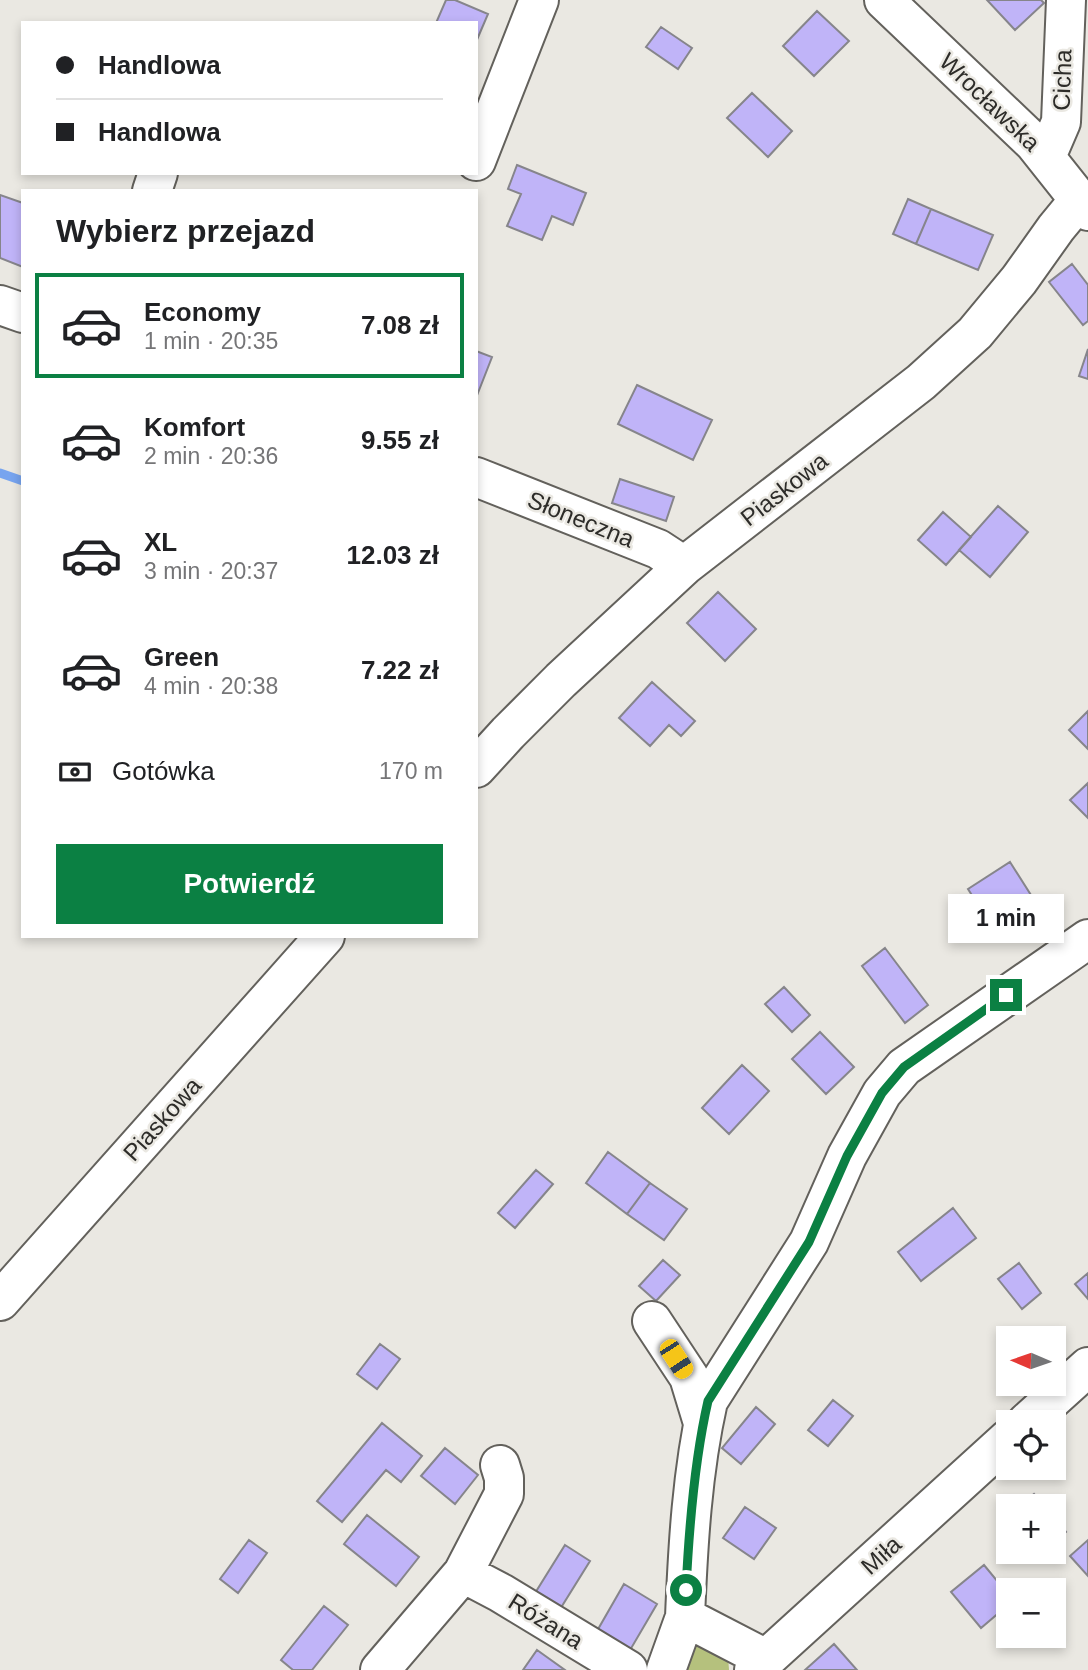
<!DOCTYPE html>
<html lang="pl">
<head>
<meta charset="utf-8">
<style>
  body { margin:0; font-family:Arial,sans-serif; background:#f6f6f6; color:#202124; height:100vh; display:flex; flex-direction:column; font-size:26px; white-space:nowrap }
  * { box-sizing:border-box; margin:0 }
  p { font-size:23px; color:#757577 }
  .icon { flex:none; width:38px; height:38px; fill:none; stroke:currentColor; stroke-width:2; stroke-linecap:round; stroke-linejoin:round }
  .map { position:relative; flex:1; overflow:hidden }
  .panel { position:absolute; left:21px; top:189px; width:457px; height:749px; display:flex; flex-direction:column; background:#fff; border-radius:0px; box-shadow:0 4px 10px #0003 }
  .panel>* { flex:none }
  .banner { position:absolute; left:21px; top:21px; width:457px; height:154px; border-radius:0px; box-shadow:0 4px 10px #0003; display:grid; align-content:center; height:154px; padding:0 35px; background:#fff }
  .needle { width:46px; rotate:272deg }
  .controls { position:absolute; left:996px; top:1326px; display:grid; gap:14px }
  .controls a { display:grid; place-items:center; width:70px; height:70px; border-radius:0px; background:#fff; box-shadow:0 4px 10px #0003; font-size:35px }
  .end { position:absolute; width:32px; height:32px; margin:-16px; border:9px solid #0b8043; background:#fff; box-shadow:0 0 0 4px #fff }
  .from { border-radius:50% }
  .bubble { position:absolute; height:49px; border-radius:0px; background:#fff; box-shadow:0 4px 10px #0003; font-size:23px; font-weight:700; line-height:49px; text-align:center }
  .car { position:absolute; width:21px; height:42px; margin:-21px -10px; border-radius:9px; box-shadow:0 0 5px 2px #0007; background:linear-gradient(#f5c518 24%,#345 0 40%,#f5c518 0 76%,#345 0 86%,#f5c518 0) }
  .banner b { display:flex; align-items:center; gap:24px; height:66px; font-size:26px }
  .banner b+b { border-top:2px solid #e0e0e0 }
  .banner i { width:18px; height:18px; background:#202124 }
  ul { padding:0; list-style:none }
  li { display:flex; align-items:center; gap:21px; height:105px; margin:0 14px 10px; padding:0 21px; border:4px solid transparent; border-radius:0px }
  li div { flex:1 }
  li b { display:block; font-size:26px }
  li em { font-style:normal; font-weight:700 }
  li.active { border-color:#0b8043 }
  li>.icon { width:63px; height:63px; stroke-width:1.5 }
  h2 { padding:0 35px; font-size:32px; line-height:84px }
  .pay { display:flex; align-items:center; gap:18px; height:77px; padding:0 35px; font-size:26px }
  .pay p { margin-inline-start:auto }
  .action { display:flex; gap:14px; margin-top:auto; padding:14px 35px }
  .action a { flex:1; height:80px; border-radius:0px; background:#0b8043; color:#fff; font-size:28px; font-weight:700; line-height:80px; text-align:center }
  .map>svg:first-child { display:block }
  .green { fill:#b5c17d }
  .lines { fill:none; stroke-linecap:round; stroke-linejoin:round }
  .stream { stroke:#77a4ef; stroke-width:9 }
  .building { fill:#c0b4f8; stroke:#86858b; stroke-width:2 }
  .minor-casing { stroke:#63615c; stroke-width:42 }
  .minor { stroke:#fff; stroke-width:38 }
  .route { stroke:#0b8043; stroke-width:9 }
  .labels { text-anchor:middle; dominant-baseline:central; stroke-width:5; stroke-linejoin:round; paint-order:stroke }
  .street-label { font-size:24px; fill:#2d2c29; stroke:#eae8e2 }
</style>
</head>
<body>
<div class="map">
<svg width="1088" height="1670" viewBox="0 0 1088 1670">
  <rect width="100%" height="100%" fill="#eae8e2"/>
  <!-- green -->
  <path class="green" d="M703,1641L728,1656L729,1670H680L693,1644Z"/>
  <g class="lines">
    <!-- stream -->
    <path class="stream" d="M0,473L23,481"/>
  </g>
  <!-- building -->
  <path class="building" d="M446,0H455L488,14L476,42V23H436Z
    M987,0H1041L1044,3L1015,30Z
    M817,11L849,41L814,76L783,46Z
    M661,27L692,48L678,69L646,47Z
    M752,93L792,131L768,157L727,118Z
    M517,165L586,193L573,225L552,216L542,240L507,226L521,194L508,189Z
    M0,195L23,203V267L0,258Z
    M908,199L931,209L916,244L893,234Z
    M931,209L993,235L978,270L916,244Z
    M1072,264L1088,285V321L1083,325L1049,282Z
    M1088,349V379L1079,376Z
    M476,351L492,357L476,398Z
    M637,385L712,420L693,460L618,424Z
    M620,479L674,497L666,521L612,503Z
    M998,506L1028,532L990,577L959,550Z
    M943,512L971,537L946,565L918,540Z
    M718,592L756,629L725,661L687,623Z
    M652,682L695,721L681,736L669,725L650,746L619,718Z
    M1088,711V749L1069,730Z
    M1088,783V818L1070,800Z
    M1010,862L1036,903L994,930L968,889Z
    M885,948L928,1005L905,1023L862,966Z
    M784,987L810,1015L792,1032L765,1004Z
    M820,1032L854,1067L826,1094L792,1059Z
    M742,1065L769,1091L729,1134L702,1108Z
    M608,1152L650,1183L627,1214L586,1183Z
    M536,1170L553,1184L515,1228L498,1213Z
    M650,1183L687,1209L664,1240L627,1214Z
    M953,1208L976,1238L921,1281L898,1252Z
    M663,1260L680,1275L656,1301L639,1286Z
    M1019,1263L1041,1293L1022,1309L998,1279Z
    M1088,1273V1299L1075,1284Z
    M380,1344L400,1359L377,1389L357,1374Z
    M833,1400L853,1416L828,1446L808,1430Z
    M756,1407L775,1424L741,1464L722,1448Z
    M382,1423L422,1456L401,1482L386,1470L342,1522L317,1501Z
    M445,1448L478,1475L455,1504L421,1476Z
    M1034,1494L1045,1507H1019Z
    M745,1507L776,1528L754,1559L723,1538Z
    M367,1515L419,1557L396,1586L344,1544Z
    M1054,1516L1066,1532L1054,1543Z
    M249,1540L267,1553L238,1593L220,1579Z
    M1088,1540V1576L1070,1556Z
    M565,1545L590,1561L557,1614L532,1598Z
    M984,1565L1008,1594V1605L981,1628L951,1592Z
    M624,1584L657,1604L626,1657L593,1638Z
    M324,1606L348,1625L312,1670H293L281,1660Z
    M834,1644L857,1670H805Z
    M537,1650L565,1670H523Z"/>
  <g class="lines">
    <defs>
      <path id="minor" d="M884,0L1034,143L1088,211
        M1046,157L1061,122L1066,0
        M476,161L539,0
        M152,191L158,173
        M0,305L23,313
        M476,477L658,549L684,566
        M476,768L508,733L561,680L684,566L921,382L975,333L1019,280L1056,228L1079,200
        M0,1301L325,936
        M652,1321L689,1377L703,1423
        M1026,1423L1088,1367
        M463,1573L504,1494V1478L500,1465
        M766,1659L685,1617C688,1545 692,1472 708,1401L809,1242L847,1156L882,1093L904,1067L1088,939
        M380,1670L463,1573L501,1593L628,1670
        M666,1670L685,1617
        M754,1670L1008,1439"/>
    </defs>
    <!-- minor casing -->
    <use href="#minor" class="minor-casing"/>
    <!-- minor -->
    <use href="#minor" class="minor"/>
  </g>
  <g class="lines">
    <!-- route -->
    <path class="route" d="M686,1590C689,1527 694,1462 708,1401L809,1242L847,1156L882,1093L904,1067L1006,995"/>
  </g>
  <g class="labels">
    <!-- street labels -->
    <g class="street-label">
      <text transform="translate(1062 80) rotate(-88)">Cicha</text>
      <text transform="translate(990 102) rotate(44)">Wrocławska</text>
      <text transform="translate(784 489) rotate(-38)">Piaskowa</text>
      <text transform="translate(581 519) rotate(22)">Słoneczna</text>
      <text transform="translate(162 1119) rotate(-48)">Piaskowa</text>
      <text transform="translate(881 1555) rotate(-42)">Miła</text>
      <text transform="translate(546 1621) rotate(32)">Różana</text>
    </g>
  </g>
</svg>
<div class="controls">
<a><svg class="needle" viewBox="-14 -14 28 28"><path d="M0-13l5 13h-10z" fill="#e53935"/><path d="M0 13l5-13h-10z" fill="#757577"/></svg></a>
<a><svg class="icon" aria-label="locate" viewBox="0 0 24 24"><circle cx="12" cy="12" r="6"/><path d="M12 2v4M12 18v4M2 12h4M18 12h4"/></svg></a>
<a>+</a>
<a>−</a>
</div>
<i class="end from" style="left:686px;top:1590px"></i>
<i class="end" style="left:1006px;top:995px"></i>
<div class="bubble" style="left:948px;top:894px;width:116px">1 min</div>
<i class="car" style="left:676px;top:1359px;rotate:147deg"></i>
<div class="banner">
<b><i class="from"></i>Handlowa</b>
<b><i></i>Handlowa</b>
</div>
<section class="panel">
<h2>Wybierz przejazd</h2>
<ul>
<li class="active"><svg class="icon" aria-label="car" viewBox="0 0 24 24"><path d="M5 17H2v-5l4-1 3-4h7l3 4 3 1v5h-3M9 17h6M6 11h13"/><circle cx="7" cy="17" r="2"/><circle cx="17" cy="17" r="2"/></svg><div><b>Economy</b><p>1 min · 20:35</p></div><em>7.08 zł</em></li>
<li><svg class="icon" aria-label="car" viewBox="0 0 24 24"><path d="M5 17H2v-5l4-1 3-4h7l3 4 3 1v5h-3M9 17h6M6 11h13"/><circle cx="7" cy="17" r="2"/><circle cx="17" cy="17" r="2"/></svg><div><b>Komfort</b><p>2 min · 20:36</p></div><em>9.55 zł</em></li>
<li><svg class="icon" aria-label="car" viewBox="0 0 24 24"><path d="M5 17H2v-5l4-1 3-4h7l3 4 3 1v5h-3M9 17h6M6 11h13"/><circle cx="7" cy="17" r="2"/><circle cx="17" cy="17" r="2"/></svg><div><b>XL</b><p>3 min · 20:37</p></div><em>12.03 zł</em></li>
<li><svg class="icon" aria-label="car" viewBox="0 0 24 24"><path d="M5 17H2v-5l4-1 3-4h7l3 4 3 1v5h-3M9 17h6M6 11h13"/><circle cx="7" cy="17" r="2"/><circle cx="17" cy="17" r="2"/></svg><div><b>Green</b><p>4 min · 20:38</p></div><em>7.22 zł</em></li>
</ul>
<div class="pay"><svg class="icon" aria-label="cash" viewBox="0 0 24 24"><path d="M3 7h18v10H3z"/><circle cx="12" cy="12" r="2"/></svg>Gotówka<p>170 m</p></div>
<div class="action"><a>Potwierdź</a></div>
</section>
</div>
</body>
</html>
